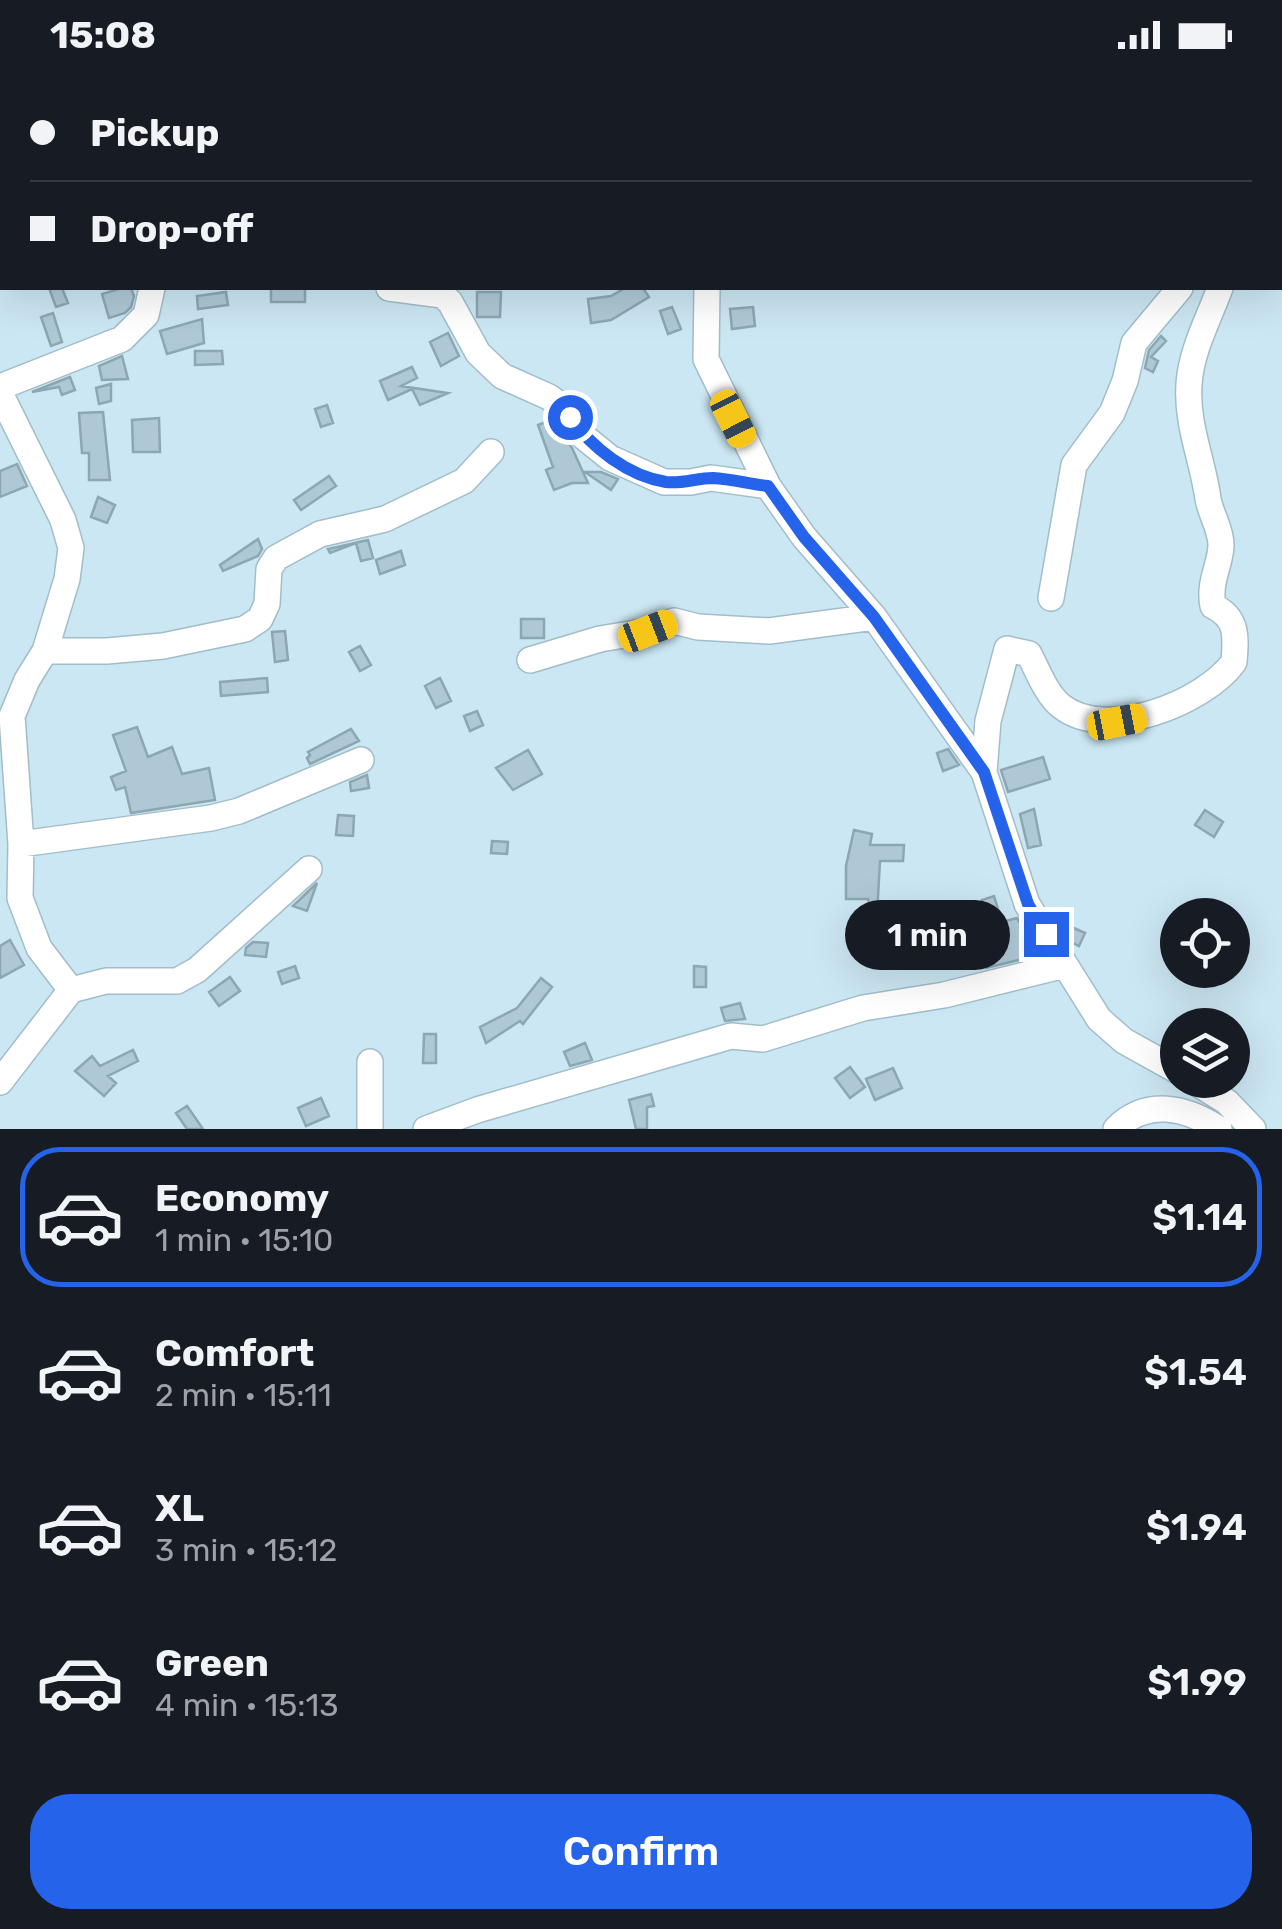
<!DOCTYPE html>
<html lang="en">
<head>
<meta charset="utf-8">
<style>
  body { margin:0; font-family:Rubik,sans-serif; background:#242831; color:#f1f3f6; height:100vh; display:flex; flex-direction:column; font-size:38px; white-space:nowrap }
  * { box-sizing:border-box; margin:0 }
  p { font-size:32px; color:#9ea1a6 }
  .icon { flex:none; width:55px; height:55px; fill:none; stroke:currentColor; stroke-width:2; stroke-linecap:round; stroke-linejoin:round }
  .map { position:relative; height:1059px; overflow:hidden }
  .sheet { display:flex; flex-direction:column; background:#171b24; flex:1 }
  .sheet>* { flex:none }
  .banner { position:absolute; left:0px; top:0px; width:1282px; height:220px; box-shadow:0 10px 40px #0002; display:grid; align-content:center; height:220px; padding:0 30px; background:#171b24 }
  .controls { position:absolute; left:1160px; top:828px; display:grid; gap:20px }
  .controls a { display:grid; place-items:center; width:90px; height:90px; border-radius:50%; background:#171b24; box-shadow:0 10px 40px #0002; font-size:50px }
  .end { position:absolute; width:45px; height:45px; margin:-22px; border:12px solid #2563eb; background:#fff; box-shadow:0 0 0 5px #fff }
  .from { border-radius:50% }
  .bubble { position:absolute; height:70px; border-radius:35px; background:#171b24; box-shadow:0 10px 40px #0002; font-size:32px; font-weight:600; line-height:70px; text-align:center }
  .car { position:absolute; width:30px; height:60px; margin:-30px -15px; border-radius:12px; box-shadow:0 0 8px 2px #0007; background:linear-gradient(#f5c518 24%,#345 0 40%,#f5c518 0 76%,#345 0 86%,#f5c518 0) }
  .banner b { display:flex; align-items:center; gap:35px; height:95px; font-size:38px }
  .banner b+b { border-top:2px solid #363941 }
  .banner i { width:25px; height:25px; background:#f1f3f6 }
  ul { padding:18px 0 0; list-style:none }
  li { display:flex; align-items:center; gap:30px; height:140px; margin:0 20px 15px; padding:0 10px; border:5px solid transparent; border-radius:40px }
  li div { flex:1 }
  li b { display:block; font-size:38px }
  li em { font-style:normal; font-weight:600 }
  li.current { border-color:#2563eb }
  li>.icon { width:90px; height:90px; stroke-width:1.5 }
  .cta { display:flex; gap:20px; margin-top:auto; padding:20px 30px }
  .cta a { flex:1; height:115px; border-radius:40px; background:#2563eb; color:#fff; font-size:40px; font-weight:600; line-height:115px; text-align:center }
  .status { display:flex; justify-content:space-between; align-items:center; height:70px; padding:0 50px; background:#171b24; direction:ltr }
  .status svg { height:28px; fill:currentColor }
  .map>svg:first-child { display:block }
  .building { fill:#aec9d5; stroke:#8ca7b2; stroke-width:2.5 }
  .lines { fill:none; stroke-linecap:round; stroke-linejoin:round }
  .minor-casing { stroke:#a2bdc9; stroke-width:28 }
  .minor { stroke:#fff; stroke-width:25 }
  .route { stroke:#2563eb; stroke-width:12 }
</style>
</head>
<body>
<div class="status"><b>15:08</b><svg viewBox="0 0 49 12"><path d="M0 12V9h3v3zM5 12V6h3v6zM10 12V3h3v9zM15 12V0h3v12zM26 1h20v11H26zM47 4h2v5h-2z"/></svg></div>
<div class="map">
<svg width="1282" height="1059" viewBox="0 0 1282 1059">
  <rect width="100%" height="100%" fill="#cbe7f3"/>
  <!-- building -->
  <path class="building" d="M49,218H62L68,233L56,237Z
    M122,218H131L134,226L131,237L125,243L109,248L102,224Z
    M271,218H305V232H271Z
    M625,218H643L649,227L611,250L591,253L588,229L611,226Z
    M226,222L228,235L198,239L197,226Z
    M477,222H501L500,247H477Z
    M672,237L681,259L668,264L660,241Z
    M753,237L755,256L732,259L730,239Z
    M53,243L62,272L51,276L41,247Z
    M202,249L204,273L167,284L160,261Z
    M448,263L459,286L441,296L430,272Z
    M1161,266L1166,271L1151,287L1158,291L1153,302L1145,298L1149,280Z
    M195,281H222L223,294L195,295Z
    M122,286L128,309L102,310L99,296Z
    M412,297L417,308L401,316L448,323L420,335L412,319L388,330L380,311Z
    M70,307L75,320L62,325L59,317L32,322Z
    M111,314V331L99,334L96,318Z
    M327,335L333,353L321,357L315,339Z
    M103,342L110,410H89V383H82L79,343Z
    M159,348L160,382H133L132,350Z
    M551,350L572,378L588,413H572L554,420L546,400L553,397L538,355Z
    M17,394L27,416L0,427V401Z
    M585,402H601L618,409L611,420Z
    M329,406L336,416L301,440L294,430Z
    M98,427L115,435L107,453L91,447Z
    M258,469L262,479L258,486L223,501L220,495Z
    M368,470L373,488L361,491L356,473L330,483L328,479Z
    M401,481L405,495L380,504L376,490Z
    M521,549H544V568H521Z
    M285,561L288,590L275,592L272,562Z
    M360,576L371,595L360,601L349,582Z
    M267,608L268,622L221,626L220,612Z
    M440,608L451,631L436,638L425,616Z
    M477,641L483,655L470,661L464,646Z
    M137,657L148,687L172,677L182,704L209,698L215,730L131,743L125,717L116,720L111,707L126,701L113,665Z
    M351,659L359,671L310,694L307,688L310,685L308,682Z
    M948,679L959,695L943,701L937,683Z
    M528,680L542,704L513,720L496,698Z
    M1043,687L1050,709L1008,722L1001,700Z
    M367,705L369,718L351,721L350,712Z
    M1034,739L1041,775L1028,778L1020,744Z
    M1205,740L1223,752L1214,767L1195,755Z
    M338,745L354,746L353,766L336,765Z
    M854,760L872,764L870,775H904L903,791H880L877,845L890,842L893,854L875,859L868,829H846V796Z
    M492,771L508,772L507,784L491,783Z
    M317,813L307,841L293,836Z
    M994,826L1002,852L1017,848L1039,885L986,898L976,858L989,855L982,830Z
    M1067,855L1085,863L1079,876L1069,871L1064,862Z
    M10,870L24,895L0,908V876Z
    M253,872L268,873L266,887L245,885L246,878Z
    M295,896L299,908L282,914L278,902Z
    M694,896L706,897V917H694Z
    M230,907L240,921L219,936L209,922Z
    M541,908L552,917L523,954L520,951L486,973L480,957L517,938Z
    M740,933L745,949L725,951L721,938Z
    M424,964H436V993H423Z
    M585,973L592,990L570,996L564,982Z
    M133,980L138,991L108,1006L116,1013L104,1026L75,1001L92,986L100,996Z
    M850,997L865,1017L850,1028L835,1008Z
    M893,998L902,1018L875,1030L866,1009Z
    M651,1024L654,1036L647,1037V1059H636L629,1030Z
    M321,1028L329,1046L306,1056L298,1038Z
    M187,1036L203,1059H187L176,1043Z"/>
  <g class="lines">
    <defs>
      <path id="minor" d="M176,0L177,2
        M240,0V2
        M575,0L576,2
        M1260,2V0
        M0,41L2,45
        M0,107L2,106
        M389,218L442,225L450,232L478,283L502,306L549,327L561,336L584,367L610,388L664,412H691L711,408L768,416
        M707,218L706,289L768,416L804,467L874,547L984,702L1027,834L1099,949L1124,971L1178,1001
        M0,317L122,269L146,245L152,218
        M0,323L63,450L71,478L67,509L45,581L27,610L12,646L21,774L20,828L39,878L71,920
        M1051,528L1074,395L1112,343L1125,311L1134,273L1180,218
        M45,581H107L163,576L245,559L260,549L267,534L269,499L276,488L320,464L385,449L464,411L491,382
        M530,590L600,569L648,561L674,551L698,557L769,561L874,547
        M984,702L988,651L1007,579L1029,584C1038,601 1046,624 1061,636C1106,672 1204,633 1234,592C1236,567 1238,548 1213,536C1208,512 1221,494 1221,475C1221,459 1211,445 1208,429C1203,391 1186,354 1189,314C1191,281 1209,248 1220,218
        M21,774L211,748L239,741L361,690
        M370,992V1059
        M1192,1010L1227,1032L1253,1059
        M0,1012L71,920L106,911H177L197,900L309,799
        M426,1059L477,1040L731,966L763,969L863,938L944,925L1065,895
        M1116,1059C1146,1028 1186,1037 1219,1059"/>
    </defs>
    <!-- minor casing -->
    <use href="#minor" class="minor-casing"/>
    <!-- minor -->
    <use href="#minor" class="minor"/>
  </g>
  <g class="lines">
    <!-- route -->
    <path class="route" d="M570,347C592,378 628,406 666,412C682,414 697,408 713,408C731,409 750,414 768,416L804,467L874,547L984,702L1028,834L1046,864"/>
  </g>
</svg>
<div class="controls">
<a><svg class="icon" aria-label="locate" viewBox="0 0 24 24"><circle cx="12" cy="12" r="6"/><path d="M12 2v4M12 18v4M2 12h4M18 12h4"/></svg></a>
<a><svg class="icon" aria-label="layers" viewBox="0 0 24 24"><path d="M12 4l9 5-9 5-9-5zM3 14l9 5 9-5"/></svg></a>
</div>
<i class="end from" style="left:570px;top:347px"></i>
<i class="end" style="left:1046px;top:864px"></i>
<div class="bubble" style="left:845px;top:830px;width:165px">1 min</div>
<i class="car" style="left:733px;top:349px;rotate:153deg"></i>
<i class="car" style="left:648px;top:561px;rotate:69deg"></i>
<i class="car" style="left:1117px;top:652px;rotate:79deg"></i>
<div class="banner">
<b><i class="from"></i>Pickup</b>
<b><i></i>Drop-off</b>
</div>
</div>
<section class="sheet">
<ul>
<li class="current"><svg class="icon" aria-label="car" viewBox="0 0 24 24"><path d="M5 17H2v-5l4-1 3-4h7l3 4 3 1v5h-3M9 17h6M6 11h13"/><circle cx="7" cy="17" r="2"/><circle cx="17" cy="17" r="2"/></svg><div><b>Economy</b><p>1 min · 15:10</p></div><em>$1.14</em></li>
<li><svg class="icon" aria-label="car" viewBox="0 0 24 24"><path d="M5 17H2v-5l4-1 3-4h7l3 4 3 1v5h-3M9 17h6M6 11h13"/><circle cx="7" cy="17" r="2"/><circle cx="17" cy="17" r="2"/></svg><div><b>Comfort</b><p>2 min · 15:11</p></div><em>$1.54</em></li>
<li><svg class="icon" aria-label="car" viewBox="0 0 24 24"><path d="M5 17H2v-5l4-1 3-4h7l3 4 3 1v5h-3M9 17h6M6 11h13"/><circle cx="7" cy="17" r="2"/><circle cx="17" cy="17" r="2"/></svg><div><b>XL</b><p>3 min · 15:12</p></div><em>$1.94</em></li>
<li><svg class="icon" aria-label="car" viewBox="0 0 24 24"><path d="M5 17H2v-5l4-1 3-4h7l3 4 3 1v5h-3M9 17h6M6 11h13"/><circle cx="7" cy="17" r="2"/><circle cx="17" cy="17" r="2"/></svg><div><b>Green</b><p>4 min · 15:13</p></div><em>$1.99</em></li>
</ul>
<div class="cta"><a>Confirm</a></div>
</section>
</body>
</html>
